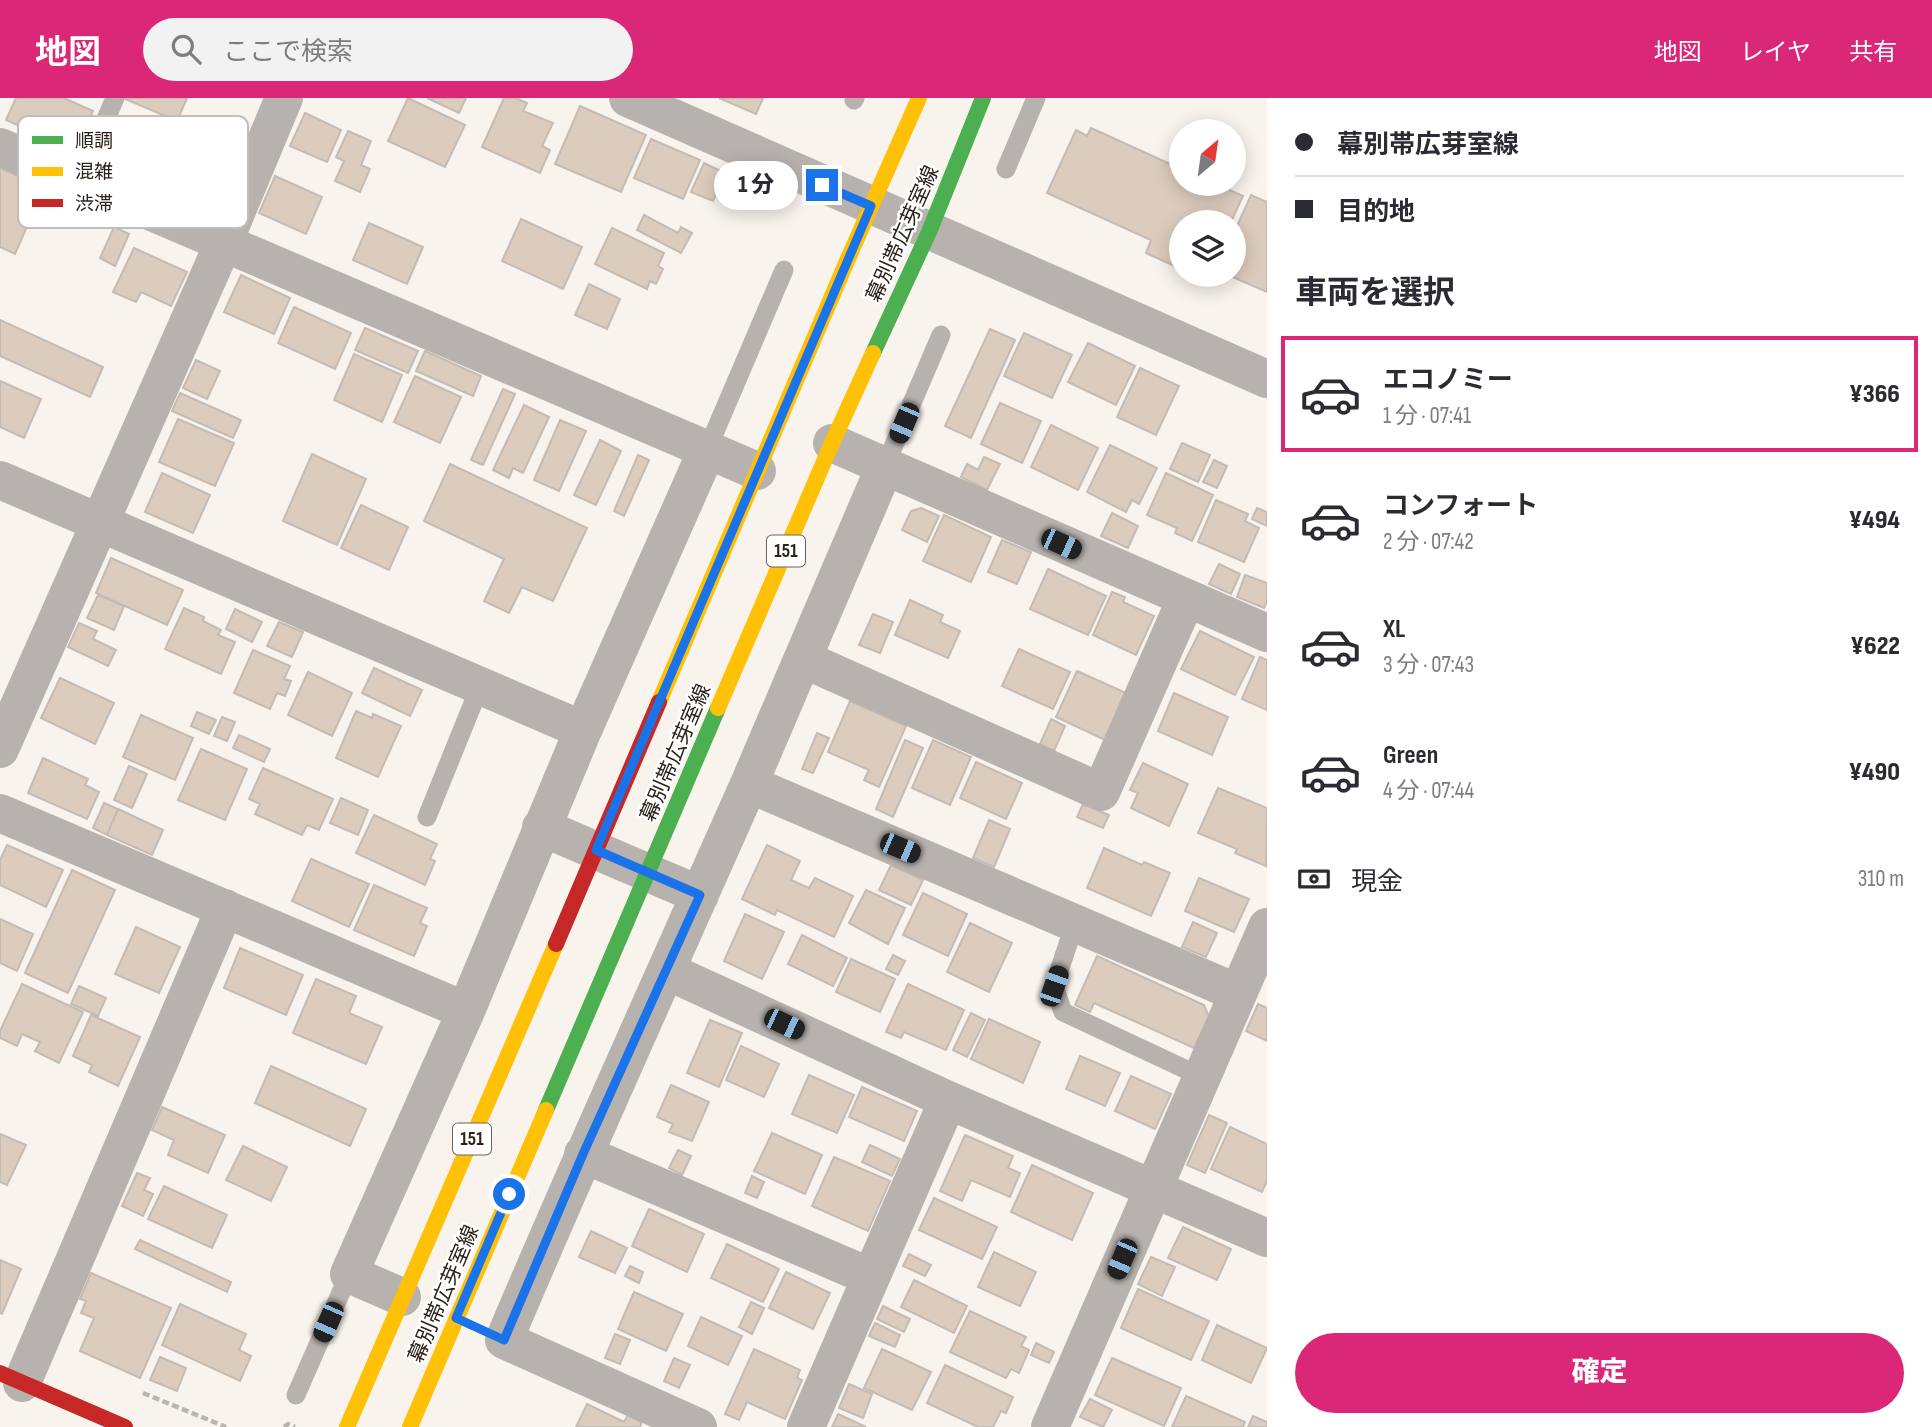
<!DOCTYPE html>
<html lang="ja">
<head>
<meta charset="utf-8">
<style>
  body { margin:0; font-family:"Sofia Sans Condensed","Noto Sans JP",sans-serif; background:#f2f2f3; color:#2b2b33; height:100vh; display:flex; flex-direction:column; font-size:26px; white-space:nowrap }
  * { box-sizing:border-box; margin:0 }
  p { font-size:23px; color:#7c7c81 }
  .icon { flex:none; width:38px; height:38px; fill:none; stroke:currentColor; stroke-width:2; stroke-linecap:round; stroke-linejoin:round }
  .map { position:relative; flex:1; overflow:hidden }
  .panel { display:flex; flex-direction:column; background:#fff; width:665px }
  .panel>* { flex:none }
  .guide { display:grid; align-content:center; height:154px; padding:0 28px; background:#fff }
  .needle { width:46px; rotate:29deg }
  .controls { position:absolute; left:1169px; top:21px; display:grid; gap:14px }
  .controls a { display:grid; place-items:center; width:77px; height:77px; border-radius:50%; background:#fff; box-shadow:0 4px 18px #0003; font-size:35px }
  .end { position:absolute; width:32px; height:32px; margin:-16px; border:9px solid #1a73e8; background:#fff; box-shadow:0 0 0 4px #fff }
  .from { border-radius:50% }
  .bubble { position:absolute; height:49px; border-radius:24px; background:#fff; box-shadow:0 4px 18px #0003; font-size:23px; font-weight:800; line-height:49px; text-align:center }
  .car { position:absolute; width:21px; height:42px; margin:-21px -10px; border-radius:9px; box-shadow:0 0 5px 2px #0007; background:linear-gradient(#222 24%,#8ab4d8 0 40%,#222 0 76%,#8ab4d8 0 86%,#222 0) }
  .guide b { display:flex; align-items:center; gap:24px; height:66px; font-size:26px }
  .guide b+b { border-top:2px solid #e1e1e2 }
  .guide i { width:18px; height:18px; background:#2b2b33 }
  ul { padding:0; list-style:none }
  li { display:flex; align-items:center; gap:21px; height:116px; margin:0 14px 10px; padding:0 14px; border:4px solid transparent; border-radius:0px }
  li div { flex:1 }
  li b { display:block; font-size:26px }
  li em { font-style:normal; font-weight:800 }
  li.on { border-color:#db2777 }
  li>.icon { width:63px; height:63px; stroke-width:1.5 }
  h2 { padding:0 28px; font-size:32px; line-height:84px }
  .pay { display:flex; align-items:center; gap:18px; height:77px; padding:0 28px; font-size:26px }
  .pay p { margin-inline-start:auto }
  .primary-button { display:flex; gap:14px; margin-top:auto; padding:14px 28px }
  .primary-button a { flex:1; height:80px; border-radius:42px; background:#db2777; color:#fff; font-size:28px; font-weight:800; line-height:80px; text-align:center }
  header { display:flex; align-items:center; gap:42px; box-sizing:border-box; height:98px; padding:0 35px; background:#db2777; color:#fff }
  header strong { font-size:33px }
  nav { display:flex; gap:38px; margin-inline-start:auto; font-size:24px }
  .search { width:490px; height:63px; background:#f2f2f3; display:flex; align-items:center; gap:18px; box-sizing:border-box; padding:0 24px; border-radius:38px; color:#7c7c81; font-size:26px }
  main { display:flex; flex:1; min-height:0 }
  .map>svg:first-child { display:block }
  .building { fill:#dcccbd; stroke:#c3bbb4; stroke-width:2 }
  .lines { fill:none; stroke-linecap:round; stroke-linejoin:round }
  .path { stroke:#b9b5b1; stroke-width:4.5; stroke-dasharray:7 3.5; stroke-linecap:butt }
  .lane { stroke:#b8b2ae; stroke-width:19 }
  .street { stroke:#b8b2ae; stroke-width:38 }
  .fast { stroke:#4caf50; stroke-width:16 }
  .slow { stroke:#ffc107; stroke-width:16 }
  .jam { stroke:#c62828; stroke-width:16 }
  .route { stroke:#1a73e8; stroke-width:9 }
  .labels { text-anchor:middle; dominant-baseline:central; stroke-width:5; stroke-linejoin:round; paint-order:stroke }
  .shield { fill:#fff; stroke:#6b645d; stroke-width:2 }
  .shield-label { font-size:19px; font-weight:bold; fill:#2c2218 }
  .street-label { font-size:21px; fill:#2c2218; stroke:#fff }
  .key { fill:#fff; stroke:#c0bdba; stroke-width:2 }
  .key-label { font-size:19px; fill:#2c2218 }
</style>
</head>
<body>
<header>
<strong>地図</strong>
<div class="search"><svg class="icon" aria-label="search" viewBox="0 0 24 24"><circle cx="10" cy="10" r="6"/><path d="M15 15l6 6"/></svg>ここで検索</div>
<nav><a>地図</a><a>レイヤ</a><a>共有</a></nav>
</header>
<main>
<div class="map">
<svg width="1267" height="1329" viewBox="0 0 1267 1329">
  <rect width="100%" height="100%" fill="#f9f3ed"/>
  <!-- building -->
  <path class="building" d="M16,0H64L93,13L75,53L6,22Z
    M123,0H187L177,23Z
    M408,0L465,27L445,69L388,43Z
    M427,0H466L459,15Z
    M504,0H516L527,5L523,13L553,25L542,48L550,52L540,75L482,49Z
    M719,0H763L756,16Z
    M580,8L646,37L621,94L555,66Z
    M305,15L341,32L327,64L290,48Z
    M1091,30L1181,71V86H1216L1243,98L1231,124H1181V171L1146,155L1151,142L1047,95L1076,32L1087,38Z
    M348,33L371,43L361,67L370,71L360,94L335,83L344,63L336,59Z
    M651,41L700,62L683,101L634,80Z
    M704,65L725,75L713,103L691,94Z
    M0,70L44,90L15,156L0,149Z
    M275,78L322,99L306,136L259,115Z
    M1251,97L1267,104V194L1228,177H1234V135Z
    M644,117L678,135L681,129L692,135L681,155L637,132Z
    M521,121L582,149L563,191L502,163Z
    M369,125L423,149L407,186L353,162Z
    M114,129L129,136L115,168L100,160Z
    M612,130L664,155L658,168L663,171L656,186L650,183L647,191L595,166Z
    M134,150L187,174L171,208L141,194L136,204L113,194Z
    M241,177L290,200L274,236L224,214Z
    M589,186L620,201L607,231L575,217Z
    M294,209L351,235L335,271L278,245Z
    M0,222L103,269L90,299L0,258Z
    M365,230L418,253L408,275L355,252Z
    M990,231L1015,242L971,340L945,328Z
    M1024,235L1072,257L1052,300L1004,278Z
    M1088,245L1135,268L1116,307L1068,284Z
    M425,253L481,278L473,298L416,273Z
    M354,256L402,277L382,324L334,302Z
    M196,262L220,273L207,301L183,290Z
    M1140,270L1179,288L1156,337L1117,319Z
    M415,278L461,299L440,345L394,324Z
    M0,283L41,301L24,340L0,329Z
    M503,291L515,296L483,367L471,362Z
    M180,295L241,322L233,340L172,313Z
    M1000,305L1041,323L1022,365L981,346Z
    M524,307L549,319L523,375L513,370L509,380L493,372Z
    M178,321L234,345L215,388L159,364Z
    M560,322L586,333L559,393L534,382Z
    M1051,327L1098,350L1078,392L1031,369Z
    M600,342L621,353L596,407L574,397Z
    M1182,345L1210,357L1198,384L1170,371Z
    M1110,347L1157,370L1139,406L1132,402L1126,414L1087,394Z
    M312,356L366,381L337,447L283,423Z
    M638,357L649,362L624,418L614,413Z
    M984,359L1000,366L987,392L961,379L967,366L978,372Z
    M1214,362L1227,368L1217,390L1203,384Z
    M450,366L587,430L553,503L522,489L509,515L484,503L504,461L424,423Z
    M162,375L210,397L193,435L145,414Z
    M1166,375L1213,397L1192,443L1175,435L1177,430L1147,417Z
    M1216,402L1248,416L1245,423L1259,430L1244,464L1198,444Z
    M361,407L408,429L389,472L341,450Z
    M921,410L939,418L927,444L902,432L911,413Z
    M1257,410L1267,414V428L1252,421Z
    M1112,415L1138,428L1128,450L1101,438Z
    M944,417L991,439L971,484L923,463Z
    M1002,442L1031,454L1017,486L988,474Z
    M111,460L183,492L167,527L96,495Z
    M1219,466L1240,476L1231,496L1209,486Z
    M1048,471L1106,498L1088,537L1030,511Z
    M1245,477L1267,485V503L1264,510L1237,499Z
    M1112,494L1125,499L1123,504L1154,518L1136,557L1093,537Z
    M98,497L124,508L114,532L87,520Z
    M910,502L943,517L940,524L960,533L948,560L895,537Z
    M184,510L204,519L203,523L221,532L218,537L235,544L221,576L165,551Z
    M235,511L262,524L252,544L226,531Z
    M873,516L893,524L880,555L859,547Z
    M279,524L303,534L292,559L267,548Z
    M79,525L97,533L93,541L116,552L108,568L68,549Z
    M1200,533L1254,559L1235,597L1181,571Z
    M1019,551L1070,574L1053,611L1002,588Z
    M253,552L290,568L284,581L291,583L285,598L277,595L270,611L234,595Z
    M1260,559L1267,562V612L1242,601Z
    M374,570L422,592L410,618L362,595Z
    M1077,573L1126,595L1105,642L1056,619Z
    M308,574L352,595L332,638L288,617Z
    M60,580L114,605L95,646L41,620Z
    M1174,595L1228,619L1212,657L1158,633Z
    M850,603L906,628L879,689L864,682L869,672L828,654Z
    M356,613L372,620L373,616L401,628L378,679L336,660Z
    M197,614L216,622L209,636L191,628Z
    M141,617L193,640L175,682L123,659Z
    M222,619L235,624L227,643L214,638Z
    M1051,621L1065,628L1054,653L1040,646Z
    M817,635L829,640L813,675L802,671Z
    M239,637L270,651L264,664L233,650Z
    M905,642L923,650L893,719L876,711Z
    M933,642L971,659L950,707L912,690Z
    M201,651L247,671L225,722L178,702Z
    M43,660L88,681L85,687L99,694L87,721L28,695Z
    M976,664L1022,685L1006,721L960,700Z
    M1143,665L1188,686L1169,728L1131,710L1138,695L1130,692Z
    M129,668L147,676L132,710L114,702Z
    M263,670L333,701L319,732L307,727L302,737L255,716L260,706L249,701Z
    M1218,690L1267,710L1266,768L1235,755L1237,751L1198,735Z
    M341,700L368,712L358,737L330,725Z
    M104,705L118,711L107,737L93,730Z
    M1083,706L1109,717L1103,730L1077,719Z
    M118,711L163,732L152,757L107,737Z
    M374,717L437,746L430,761L435,763L425,787L356,755Z
    M989,722L1010,731L994,769L973,760Z
    M7,747L63,772L46,809L0,787V762Z
    M767,747L800,763L791,782L809,790L815,780L853,798L834,839L777,812L775,817L742,801Z
    M1104,750L1142,767L1144,764L1170,775L1151,818L1087,790Z
    M311,761L369,786L349,829L292,803Z
    M891,767L923,782L911,807L879,792Z
    M72,772L115,792L68,895L25,875Z
    M1199,780L1249,801L1234,834L1185,813Z
    M374,787L427,810L420,825L427,828L414,858L354,832Z
    M866,792L905,810L888,846L849,825Z
    M923,795L967,816L948,858L903,837Z
    M745,816L784,834L762,881L724,863Z
    M0,821L33,836L17,873L0,865Z
    M1193,824L1217,835L1206,859L1182,849Z
    M970,825L1012,845L989,894L947,874Z
    M136,829L180,849L159,895L115,876Z
    M802,837L847,860L833,888L788,866Z
    M240,850L303,877L286,917L224,890Z
    M893,857L905,863L898,877L886,871Z
    M1097,858L1204,907L1209,919L1194,950L1094,905L1090,914L1075,907Z
    M851,861L895,881L880,914L836,894Z
    M316,881L356,898L349,915L382,929L366,966L293,935Z
    M22,886L83,914L59,965L35,953L40,944L22,936L17,948L0,940V933Z
    M908,886L964,912L946,952L904,934L901,940L886,934Z
    M79,888L106,900L98,918L71,906Z
    M1258,906L1267,910V943L1246,933Z
    M971,915L985,922L967,959L953,952Z
    M91,917L140,939L118,988L89,974L92,967L73,958Z
    M989,921L1040,944L1023,985L971,961Z
    M710,922L742,935L719,989L687,975Z
    M741,948L779,966L764,999L726,982Z
    M1080,958L1120,975L1105,1008L1066,991Z
    M271,968L366,1011L350,1048L255,1005Z
    M809,977L854,997L837,1035L792,1016Z
    M1131,978L1171,996L1155,1031L1115,1013Z
    M671,987L709,1004L692,1043L669,1034L673,1026L657,1019Z
    M862,989L917,1013L904,1043L849,1019Z
    M162,1009L225,1037L208,1075L168,1057L174,1042L152,1032Z
    M1209,1017L1227,1025L1205,1075L1187,1067Z
    M1230,1029L1267,1046V1083L1262,1094L1211,1071Z
    M772,1035L822,1057L805,1096L754,1073Z
    M0,1036L26,1047L7,1087L0,1084Z
    M965,1037L1013,1058L1008,1070L1020,1075L1010,1099L971,1082L962,1103L940,1093Z
    M870,1047L900,1061L892,1078L862,1064Z
    M243,1048L287,1069L271,1103L226,1082Z
    M678,1052L691,1058L682,1077L669,1070Z
    M834,1059L890,1083L868,1133L812,1108Z
    M1032,1067L1093,1095L1072,1142L1011,1114Z
    M137,1075L150,1080L144,1092L153,1096L143,1118L122,1108Z
    M752,1078L764,1084L757,1100L745,1095Z
    M164,1088L227,1117L212,1150L148,1121Z
    M934,1100L997,1129L982,1161L919,1132Z
    M649,1111L704,1136L687,1174L632,1148Z
    M1183,1129L1231,1151L1217,1182L1168,1160Z
    M591,1133L627,1150L615,1175L579,1159Z
    M140,1142L231,1184L227,1194L135,1151Z
    M727,1146L779,1171L763,1204L711,1180Z
    M994,1154L1036,1174L1020,1208L978,1189Z
    M909,1156L931,1167L925,1178L903,1168Z
    M1151,1159L1175,1169L1162,1198L1138,1186Z
    M0,1162L21,1171L2,1216L0,1215Z
    M630,1168L643,1174L639,1185L625,1178Z
    M786,1174L830,1195L813,1231L769,1210Z
    M91,1175L171,1210L140,1280L80,1253L94,1220L81,1215L86,1203L80,1201Z
    M914,1182L967,1208L954,1235L901,1209Z
    M1138,1191L1209,1223L1191,1262L1121,1230Z
    M634,1194L683,1216L666,1253L618,1231Z
    M751,1204L764,1210L752,1236L739,1229Z
    M180,1206L246,1236L239,1252L251,1258L240,1283L162,1247Z
    M883,1208L910,1221L904,1234L877,1221Z
    M970,1213L1026,1239L1021,1248L1029,1252L1019,1275L1011,1271L1006,1280L950,1254Z
    M701,1219L742,1238L728,1267L688,1248Z
    M875,1225L900,1237L895,1249L869,1238Z
    M1217,1227L1267,1250L1251,1285L1202,1262Z
    M615,1236L630,1242L620,1266L605,1260Z
    M1036,1245L1054,1254L1049,1265L1031,1257Z
    M754,1251L800,1272L797,1280L802,1282L785,1321L747,1304L739,1322L725,1316Z
    M882,1251L931,1274L912,1312L864,1290Z
    M160,1259L186,1270L177,1293L150,1282Z
    M674,1260L690,1267L679,1290L664,1283Z
    M1112,1260L1181,1290L1164,1328L1095,1297Z
    M945,1267L1013,1299L1006,1315L1001,1313L993,1329H978L927,1305Z
    M849,1286L872,1296L863,1320L839,1310Z
    M1186,1298L1245,1324L1243,1329H1172Z
    M1090,1301L1112,1312L1103,1329L1080,1319Z
    M587,1306L624,1324L628,1317L642,1324L640,1329H576Z
    M838,1316L866,1329H832Z
    M1253,1318L1267,1324V1329H1248Z"/>
  <g class="lines">
    <!-- path -->
    <path class="path" d="M143,1295L226,1329
      M284,1329L288,1326L295,1329"/>
    <!-- lane -->
    <path class="lane" d="M854,2L855,0
      M1006,71L1036,0
      M79,84L115,0
      M707,352L784,172
      M885,368L941,237
      M427,719L480,588
      M1075,825L1054,888L1063,914L1202,979
      M296,1297L349,1176"/>
    <!-- street -->
    <path class="street" d="M628,0L1267,281
      M0,49L757,373
      M832,345L1267,535
      M885,368L749,686L1238,895
      M0,382L583,632
      M803,561L1101,694L1186,501
      M0,651L223,146L284,0
      M0,715L466,913
      M541,729L700,797
      M667,873L948,1002L1267,1140
      M583,1056L871,1179
      M402,1199L349,1176L466,913L583,632L707,352
      M22,1285L225,810
      M698,1329L504,1242C583,1055 667,871 749,686
      M806,1329L948,1002
      M1050,1329L1267,829"/>
    <!-- fast -->
    <path class="fast" d="M873,255L929,134L983,0
      M546,1012L718,610"/>
    <!-- slow -->
    <path class="slow" d="M659,604L847,163L919,0
      M718,610L832,345L873,255
      M347,1329L556,846
      M410,1329L546,1012"/>
    <!-- jam -->
    <path class="jam" d="M556,846L659,604
      M0,1275L125,1329"/>
  </g>
  <g class="lines">
    <!-- route -->
    <path class="route" d="M509,1096L456,1220L504,1242L583,1056L700,797L596,752L871,108L822,87"/>
  </g>
  <g class="labels">
    <!-- shield labels -->
    <g class="shield">
      <rect x="767" y="437.5" width="38" height="31" rx="5"/>
      <rect x="453" y="1025.5" width="38" height="31" rx="5"/>
    </g>
    <g class="shield-label">
      <text x="786" y="453">151</text>
      <text x="472" y="1041">151</text>
    </g>
    <!-- street labels -->
    <g class="street-label">
      <text transform="translate(903 136) rotate(-66)">幕別帯広芽室線</text>
      <text transform="translate(676 655) rotate(-67)">幕別帯広芽室線</text>
      <text transform="translate(444 1196) rotate(-67)">幕別帯広芽室線</text>
    </g>
  </g>
  <!-- legend -->
  <rect x="18" y="18" width="230" height="112" rx="10" class="key"/>
  <rect x="32" y="38" width="31" height="8" fill="#4caf50"/>
  <rect x="32" y="69" width="31" height="9" fill="#ffc107"/>
  <rect x="32" y="101" width="31" height="8" fill="#c62828"/>
  <g class="key-label">
    <text x="75" y="49">順調</text>
    <text x="75" y="80">混雑</text>
    <text x="75" y="112">渋滞</text>
  </g>
</svg>
<div class="controls">
<a><svg class="needle" viewBox="-14 -14 28 28"><path d="M0-13l5 13h-10z" fill="#e53935"/><path d="M0 13l5-13h-10z" fill="#7c7c81"/></svg></a>
<a><svg class="icon" aria-label="layers" viewBox="0 0 24 24"><path d="M12 4l9 5-9 5-9-5zM3 14l9 5 9-5"/></svg></a>
</div>
<i class="end from" style="left:509px;top:1096px"></i>
<i class="end" style="left:822px;top:87px"></i>
<div class="bubble" style="left:714px;top:63px;width:84px">1 分</div>
<i class="car" style="left:904px;top:325px;rotate:203deg"></i>
<i class="car" style="left:1061px;top:446px;rotate:114deg"></i>
<i class="car" style="left:900px;top:750px;rotate:113deg"></i>
<i class="car" style="left:1054px;top:888px;rotate:19deg"></i>
<i class="car" style="left:784px;top:926px;rotate:115deg"></i>
<i class="car" style="left:1122px;top:1161px;rotate:203deg"></i>
<i class="car" style="left:328px;top:1224px;rotate:204deg"></i>
</div>
<section class="panel">
<div class="guide">
<b><i class="from"></i>幕別帯広芽室線</b>
<b><i></i>目的地</b>
</div>
<h2>車両を選択</h2>
<ul>
<li class="on"><svg class="icon" aria-label="car" viewBox="0 0 24 24"><path d="M5 17H2v-5l4-1 3-4h7l3 4 3 1v5h-3M9 17h6M6 11h13"/><circle cx="7" cy="17" r="2"/><circle cx="17" cy="17" r="2"/></svg><div><b>エコノミー</b><p>1 分 · 07:41</p></div><em>¥366</em></li>
<li><svg class="icon" aria-label="car" viewBox="0 0 24 24"><path d="M5 17H2v-5l4-1 3-4h7l3 4 3 1v5h-3M9 17h6M6 11h13"/><circle cx="7" cy="17" r="2"/><circle cx="17" cy="17" r="2"/></svg><div><b>コンフォート</b><p>2 分 · 07:42</p></div><em>¥494</em></li>
<li><svg class="icon" aria-label="car" viewBox="0 0 24 24"><path d="M5 17H2v-5l4-1 3-4h7l3 4 3 1v5h-3M9 17h6M6 11h13"/><circle cx="7" cy="17" r="2"/><circle cx="17" cy="17" r="2"/></svg><div><b>XL</b><p>3 分 · 07:43</p></div><em>¥622</em></li>
<li><svg class="icon" aria-label="car" viewBox="0 0 24 24"><path d="M5 17H2v-5l4-1 3-4h7l3 4 3 1v5h-3M9 17h6M6 11h13"/><circle cx="7" cy="17" r="2"/><circle cx="17" cy="17" r="2"/></svg><div><b>Green</b><p>4 分 · 07:44</p></div><em>¥490</em></li>
</ul>
<div class="pay"><svg class="icon" aria-label="cash" viewBox="0 0 24 24"><path d="M3 7h18v10H3z"/><circle cx="12" cy="12" r="2"/></svg>現金<p>310 m</p></div>
<div class="primary-button"><a>確定</a></div>
</section>
</main>
</body>
</html>
